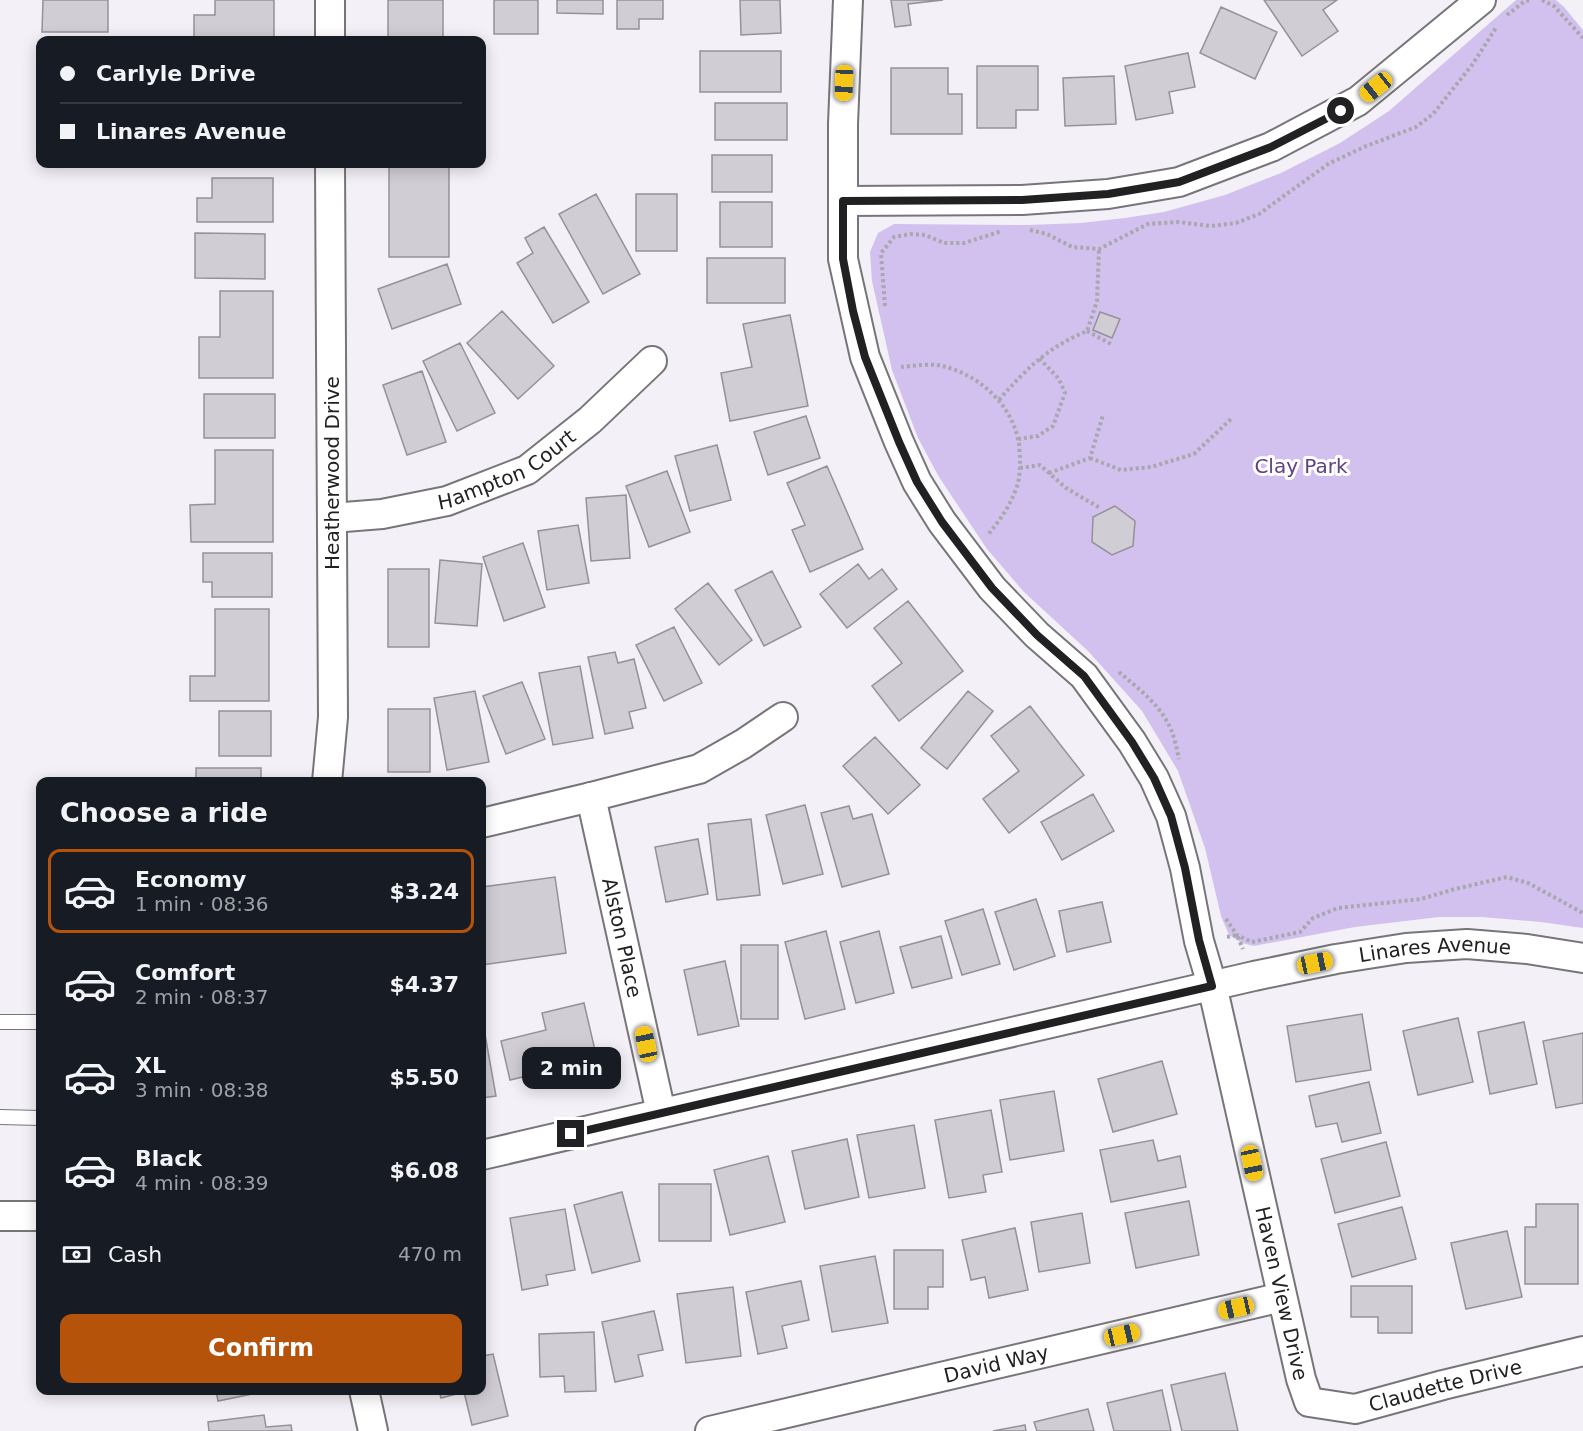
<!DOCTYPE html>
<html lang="en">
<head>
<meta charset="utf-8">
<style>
  body { margin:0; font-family:"DejaVu Sans",sans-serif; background:#20242c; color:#f1f3f6; height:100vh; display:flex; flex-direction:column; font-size:22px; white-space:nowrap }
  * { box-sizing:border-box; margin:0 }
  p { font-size:20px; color:#9ea1a6 }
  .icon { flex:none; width:33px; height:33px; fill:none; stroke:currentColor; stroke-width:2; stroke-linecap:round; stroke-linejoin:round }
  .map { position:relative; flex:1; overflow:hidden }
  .details { position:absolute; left:36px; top:777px; width:450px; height:618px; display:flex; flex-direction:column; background:#171b24; border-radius:12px; box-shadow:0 3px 15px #0003 }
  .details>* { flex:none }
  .guide { position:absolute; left:36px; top:36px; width:450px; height:132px; border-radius:12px; box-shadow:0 3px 15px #0003; display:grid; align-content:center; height:132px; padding:0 24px; background:#171b24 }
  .end { position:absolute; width:27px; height:27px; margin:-14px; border:8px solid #212123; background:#fff; box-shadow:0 0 0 3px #fff }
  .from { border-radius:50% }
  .bubble { position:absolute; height:42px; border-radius:12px; background:#171b24; box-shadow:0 3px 15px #0003; font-size:20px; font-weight:700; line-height:42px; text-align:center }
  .car { position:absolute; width:18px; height:36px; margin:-18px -9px; border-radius:8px; box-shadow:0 0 4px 2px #0007; background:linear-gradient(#f5c518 24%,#345 0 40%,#f5c518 0 76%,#345 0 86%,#f5c518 0) }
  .guide b { display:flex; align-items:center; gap:21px; height:57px; font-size:22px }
  .guide b+b { border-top:2px solid #363941 }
  .guide i { width:15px; height:15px; background:#f1f3f6 }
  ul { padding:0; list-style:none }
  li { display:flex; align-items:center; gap:18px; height:84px; margin:0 12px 9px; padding:0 12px; border:3px solid transparent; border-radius:12px }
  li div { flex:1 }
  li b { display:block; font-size:22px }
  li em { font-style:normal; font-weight:700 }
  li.current { border-color:#b45309 }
  li>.icon { width:54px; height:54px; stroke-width:1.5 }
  h2 { padding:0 24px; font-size:27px; line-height:72px }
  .pay { display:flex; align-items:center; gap:15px; height:66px; padding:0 24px; font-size:22px }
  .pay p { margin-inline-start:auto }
  .primary-button { display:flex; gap:12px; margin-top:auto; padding:12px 24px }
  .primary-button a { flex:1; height:69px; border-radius:12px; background:#b45309; color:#fff; font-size:24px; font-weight:700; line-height:69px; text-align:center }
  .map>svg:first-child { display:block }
  .green { fill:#d2c0ef }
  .building { fill:#d0ced4; stroke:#949298; stroke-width:1.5 }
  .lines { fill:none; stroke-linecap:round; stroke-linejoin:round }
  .service-casing { stroke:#77757a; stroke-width:16 }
  .minor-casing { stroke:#77757a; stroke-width:32 }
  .path { stroke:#a8a7ac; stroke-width:4; stroke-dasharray:3 3; stroke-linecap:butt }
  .service { stroke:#fff; stroke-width:14 }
  .minor { stroke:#fff; stroke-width:28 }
  .route { stroke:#212123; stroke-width:8 }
  .labels { text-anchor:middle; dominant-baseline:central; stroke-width:6; stroke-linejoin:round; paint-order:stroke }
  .street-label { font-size:20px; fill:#212123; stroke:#fff }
  .park-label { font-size:20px; fill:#5f4184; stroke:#fff }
</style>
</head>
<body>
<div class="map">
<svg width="1583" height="1431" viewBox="0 0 1583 1431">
  <rect width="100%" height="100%" fill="#f3f1f7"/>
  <!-- green -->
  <path class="green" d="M1516,0H1556L1564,7L1583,30V928L1541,922L1481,917H1439L1355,927L1254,946L1242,943L1229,935L1221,916L1205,848L1178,771L1142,711L1088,651L1024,592L987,549L939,477L918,438L892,370L872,281L870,252L878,233L894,224L1028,225L1081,223L1125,218L1164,212L1225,195L1281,173L1340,143L1389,111Z"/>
  <!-- building -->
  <path class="building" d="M43,0H108V32H42Z
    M215,0H274V40H194V15H215Z
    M388,0H443V40H388Z
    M494,0H538V34H494Z
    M557,0H603V14L557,13Z
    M617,0H663V19H639V29H617Z
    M740,0H780L781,33L741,35Z
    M891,0H943L908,4L911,25L895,27Z
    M1264,0H1337L1323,10L1338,31L1302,56Z
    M1221,7L1277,32L1255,79L1200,53Z
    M700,51H781V92H700Z
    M1188,53L1195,87L1169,92L1173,113L1136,120L1125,66Z
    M977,66H1038V110H1016V128H977Z
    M891,68H948V94H962V134H891Z
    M1114,76L1116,124L1065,126L1063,78Z
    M715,103H787V140H715Z
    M712,155H772V192H712Z
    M216,164H275V166H216Z
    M389,164H449V257H389Z
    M212,178H273V222H197V198H212Z
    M596,194L640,274L603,294L559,214Z
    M636,194H677V251H636Z
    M720,202H772V247H720Z
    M544,227L589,302L553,323L517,263L533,253L525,238Z
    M195,233L265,234V279L195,278Z
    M707,258H785V303H707Z
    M447,264L461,304L392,329L378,289Z
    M220,291H273V378H199V337H220Z
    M502,311L554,366L518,399L467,343Z
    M1100,312L1120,319L1112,338L1093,330Z
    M790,315L808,406L730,421L721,373L752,367L743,324Z
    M460,343L495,413L457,431L423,361Z
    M422,371L446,442L407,455L383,385Z
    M204,394H275V438H204Z
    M806,416L820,458L768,475L754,432Z
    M717,445L731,500L690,511L675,456Z
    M215,450H273V542H191L190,505L215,504Z
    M827,466L863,549L810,572L792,530L805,525L787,483Z
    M667,471L690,532L649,547L626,486Z
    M626,495L630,558L591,561L586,498Z
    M1115,506L1135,521L1133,546L1112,555L1092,542L1093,517Z
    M578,525L589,583L547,590L538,531Z
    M523,543L545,607L504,621L483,557Z
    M203,553H272V597H212V582H203Z
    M440,560L482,564L477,626L435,623Z
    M858,564L869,579L882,569L897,589L847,628L820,594Z
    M388,569H429V647H388Z
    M772,571L801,627L764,646L735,590Z
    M708,583L752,640L719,665L675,609Z
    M908,601L963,671L899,721L872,686L902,663L874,628Z
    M215,609H269V701H190V676H215Z
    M674,627L702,683L664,701L636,645Z
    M615,652L618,663L634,659L646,708L629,712L633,728L605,734L588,657Z
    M580,666L593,738L553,745L539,673Z
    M522,682L545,739L506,754L483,696Z
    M475,691L489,762L447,770L434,698Z
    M968,691L993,711L947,769L921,748Z
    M1030,706L1084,775L1009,833L983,799L1019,771L991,736Z
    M388,709H430V772H388Z
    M219,711H271V756H219Z
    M875,737L920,785L888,814L843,766Z
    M196,768H261V782H196Z
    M1093,794L1114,831L1062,860L1041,822Z
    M805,805L823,874L783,884L766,815Z
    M849,806L853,819L872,814L889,874L842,887L821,813Z
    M751,819L760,895L717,900L708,824Z
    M698,839L708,894L666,902L655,847Z
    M555,877L566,953L482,965V887Z
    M1036,899L1055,956L1014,970L995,912Z
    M1102,902L1111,942L1067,952L1059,911Z
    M983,909L1000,964L962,975L945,921Z
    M826,931L845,1009L805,1019L785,942Z
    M879,931L894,993L856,1003L840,942Z
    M941,936L952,978L912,988L900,947Z
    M741,945H778V1019H741Z
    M725,961L739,1026L698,1035L684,970Z
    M584,1003L597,1059L510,1080L501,1041L546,1030L542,1013Z
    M1362,1014L1371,1070L1296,1082L1287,1026Z
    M1458,1018L1473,1082L1418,1095L1403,1031Z
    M1524,1022L1537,1084L1490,1094L1478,1032Z
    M482,1023H483L496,1096L482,1098Z
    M1583,1033V1103L1556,1108L1543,1041Z
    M1162,1061L1177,1114L1113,1132L1098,1079Z
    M1369,1082L1381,1133L1342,1142L1337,1123L1316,1127L1309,1096Z
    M1054,1091L1064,1151L1010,1160L1000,1100Z
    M991,1110L1002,1172L983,1175L986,1192L949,1198L935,1120Z
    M914,1125L925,1188L869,1198L857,1135Z
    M847,1139L859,1197L805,1209L792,1151Z
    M1153,1140L1158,1161L1180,1156L1186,1187L1111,1202L1100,1150Z
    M1386,1142L1400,1196L1335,1213L1321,1159Z
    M768,1156L785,1222L730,1235L714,1170Z
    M659,1184H711V1241H659Z
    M622,1192L640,1261L592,1273L574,1205Z
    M1189,1201L1199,1255L1136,1268L1125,1213Z
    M1536,1204H1578V1284H1525V1227H1536Z
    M1402,1207L1416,1259L1352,1277L1338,1224Z
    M565,1209L575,1270L546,1275L548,1285L522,1290L510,1218Z
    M1082,1213L1090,1263L1039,1272L1031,1222Z
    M1015,1228L1028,1290L989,1298L985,1277L971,1280L962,1240Z
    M1507,1231L1522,1297L1466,1309L1451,1243Z
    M894,1250H943V1287H928V1309H894Z
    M875,1256L888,1323L832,1332L820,1266Z
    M801,1281L809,1320L782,1326L787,1348L758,1354L746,1292Z
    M1351,1286H1412V1333H1378V1317H1351Z
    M733,1287L741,1356L686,1363L677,1294Z
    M654,1311L663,1350L638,1355L643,1376L615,1382L602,1322Z
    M594,1332L596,1391L565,1392L564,1376L540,1377L539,1334Z
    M493,1354L508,1416L472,1425L464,1392L441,1398L439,1390H482V1356Z
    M1225,1373L1238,1431H1182L1171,1385Z
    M216,1390H272L218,1401Z
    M1162,1390L1171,1431H1114L1107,1403Z
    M1088,1409L1094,1431H1037L1034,1422Z
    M264,1415L266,1427L291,1425L292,1431H209L208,1422Z
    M1025,1425L1026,1431H993Z"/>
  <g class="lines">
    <defs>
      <path id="service" d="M0,1022H40
        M0,1117L40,1118"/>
      <g id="minor">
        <path id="s1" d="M848,0L843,124V259L865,357L899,442L917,482L942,522L992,588L1037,635L1084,676L1132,742L1154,778L1171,816L1185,868L1199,941L1212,985L1301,1379L1309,1402L1355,1409L1443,1385L1583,1351"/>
        <path d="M330,40V0"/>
        <path d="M843,201L1022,200L1108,194L1179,182L1271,147L1358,101L1481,0"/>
        <path id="s2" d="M332,518L382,514L447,501L527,470L590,420L652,361"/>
        <path d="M327,782L333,717L330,164"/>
        <path id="s3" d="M591,797L661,1113"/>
        <path d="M482,823L591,797L699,769L743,744L783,717"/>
        <path id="s4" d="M482,1155L1254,976L1336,959L1406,948L1467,944L1527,949L1583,958"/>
        <path d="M0,1216H40"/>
        <path d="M364,1390L373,1431"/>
        <path id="s5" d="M710,1431L1282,1297"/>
      </g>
    </defs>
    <!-- service casing -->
    <use href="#service" class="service-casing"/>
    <!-- minor casing -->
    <use href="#minor" class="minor-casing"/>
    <!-- path -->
    <path class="path" d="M1542,0L1554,6L1583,38
      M1507,15L1525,1L1530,0
      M1030,230L1047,234L1072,247L1099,249L1148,224L1178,222L1211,226L1236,223L1259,214L1328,164L1364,147L1416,127L1433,114L1472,65L1496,28
      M885,306L881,253L894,237L910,234L925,235L944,243H964L1002,231
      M1087,331L1111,344
      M901,367C913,366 930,363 942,366C977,374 1010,402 1018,439C1020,445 1019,452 1020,457C1020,468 1020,479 1016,489C1009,508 999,521 987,536
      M999,400C1026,369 1048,347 1087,331L1097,301L1099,249
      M1018,439L1038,436L1053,426L1065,393L1059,379L1039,358
      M1090,458L1121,470L1151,467L1194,454L1231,419
      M1020,468L1040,465L1066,488L1100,508
      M1049,473L1090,458L1103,415
      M1119,672C1139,689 1162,706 1172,732C1175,740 1177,750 1179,759
      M1226,919L1237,935L1252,942L1300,932L1313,918L1338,908L1421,899L1455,889L1507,877L1528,883L1583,913
      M1227,937L1237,935L1243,949"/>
    <!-- service -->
    <use href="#service" class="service"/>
    <!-- minor -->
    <use href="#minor" class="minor"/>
  </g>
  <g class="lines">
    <!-- route -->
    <path class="route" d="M571,1134L1212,986L1199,940L1185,868L1171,816L1154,778L1132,742L1084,676L1037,635L992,588L942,522L917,482L899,442L865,357L853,311L843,259V201L1022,200L1108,194L1179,182L1271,147L1341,111"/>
  </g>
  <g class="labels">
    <!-- street labels -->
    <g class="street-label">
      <text stroke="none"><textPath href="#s2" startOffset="184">Hampton Court</textPath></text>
      <text transform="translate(332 473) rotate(-90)">Heatherwood Drive</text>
      <text stroke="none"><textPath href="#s3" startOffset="144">Alston Place</textPath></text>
      <text stroke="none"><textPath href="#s4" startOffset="976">Linares Avenue</textPath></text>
      <text stroke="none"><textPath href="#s1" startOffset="1408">Haven View Drive</textPath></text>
      <text stroke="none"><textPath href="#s5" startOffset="294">David Way</textPath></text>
      <text stroke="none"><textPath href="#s1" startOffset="1660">Claudette Drive</textPath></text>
    </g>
    <!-- park labels -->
    <g class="park-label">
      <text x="1301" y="466">Clay Park</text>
    </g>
  </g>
</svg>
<i class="end from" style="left:1341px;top:111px"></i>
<i class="end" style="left:571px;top:1134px"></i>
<div class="bubble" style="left:522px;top:1047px;width:99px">2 min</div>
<i class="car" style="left:844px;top:83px;rotate:182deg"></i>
<i class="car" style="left:1376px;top:87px;rotate:231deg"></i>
<i class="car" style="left:1315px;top:963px;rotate:78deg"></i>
<i class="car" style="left:646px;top:1044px;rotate:348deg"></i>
<i class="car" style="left:1252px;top:1163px;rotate:168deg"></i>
<i class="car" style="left:1236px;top:1308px;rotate:257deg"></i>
<i class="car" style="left:1122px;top:1335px;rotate:77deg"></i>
<div class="guide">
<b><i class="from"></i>Carlyle Drive</b>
<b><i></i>Linares Avenue</b>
</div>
<section class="details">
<h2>Choose a ride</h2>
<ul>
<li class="current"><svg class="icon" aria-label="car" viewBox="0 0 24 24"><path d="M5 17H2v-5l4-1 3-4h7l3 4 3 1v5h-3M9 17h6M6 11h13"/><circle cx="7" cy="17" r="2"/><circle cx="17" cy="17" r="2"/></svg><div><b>Economy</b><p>1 min · 08:36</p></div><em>$3.24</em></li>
<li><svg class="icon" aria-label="car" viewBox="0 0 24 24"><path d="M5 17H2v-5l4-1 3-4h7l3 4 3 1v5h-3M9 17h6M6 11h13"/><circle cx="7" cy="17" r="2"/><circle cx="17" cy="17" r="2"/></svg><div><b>Comfort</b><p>2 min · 08:37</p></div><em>$4.37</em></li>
<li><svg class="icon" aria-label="car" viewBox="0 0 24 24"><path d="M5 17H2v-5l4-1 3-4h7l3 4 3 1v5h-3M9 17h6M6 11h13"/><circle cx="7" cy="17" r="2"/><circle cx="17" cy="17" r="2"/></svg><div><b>XL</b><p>3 min · 08:38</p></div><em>$5.50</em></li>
<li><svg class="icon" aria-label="car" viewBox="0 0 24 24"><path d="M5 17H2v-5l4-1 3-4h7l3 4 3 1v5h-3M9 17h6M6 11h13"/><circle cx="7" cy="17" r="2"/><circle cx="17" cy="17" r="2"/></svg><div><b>Black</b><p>4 min · 08:39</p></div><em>$6.08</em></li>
</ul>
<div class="pay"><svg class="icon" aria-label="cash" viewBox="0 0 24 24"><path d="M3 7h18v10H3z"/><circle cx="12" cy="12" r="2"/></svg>Cash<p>470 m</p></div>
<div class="primary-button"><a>Confirm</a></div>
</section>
</div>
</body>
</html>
